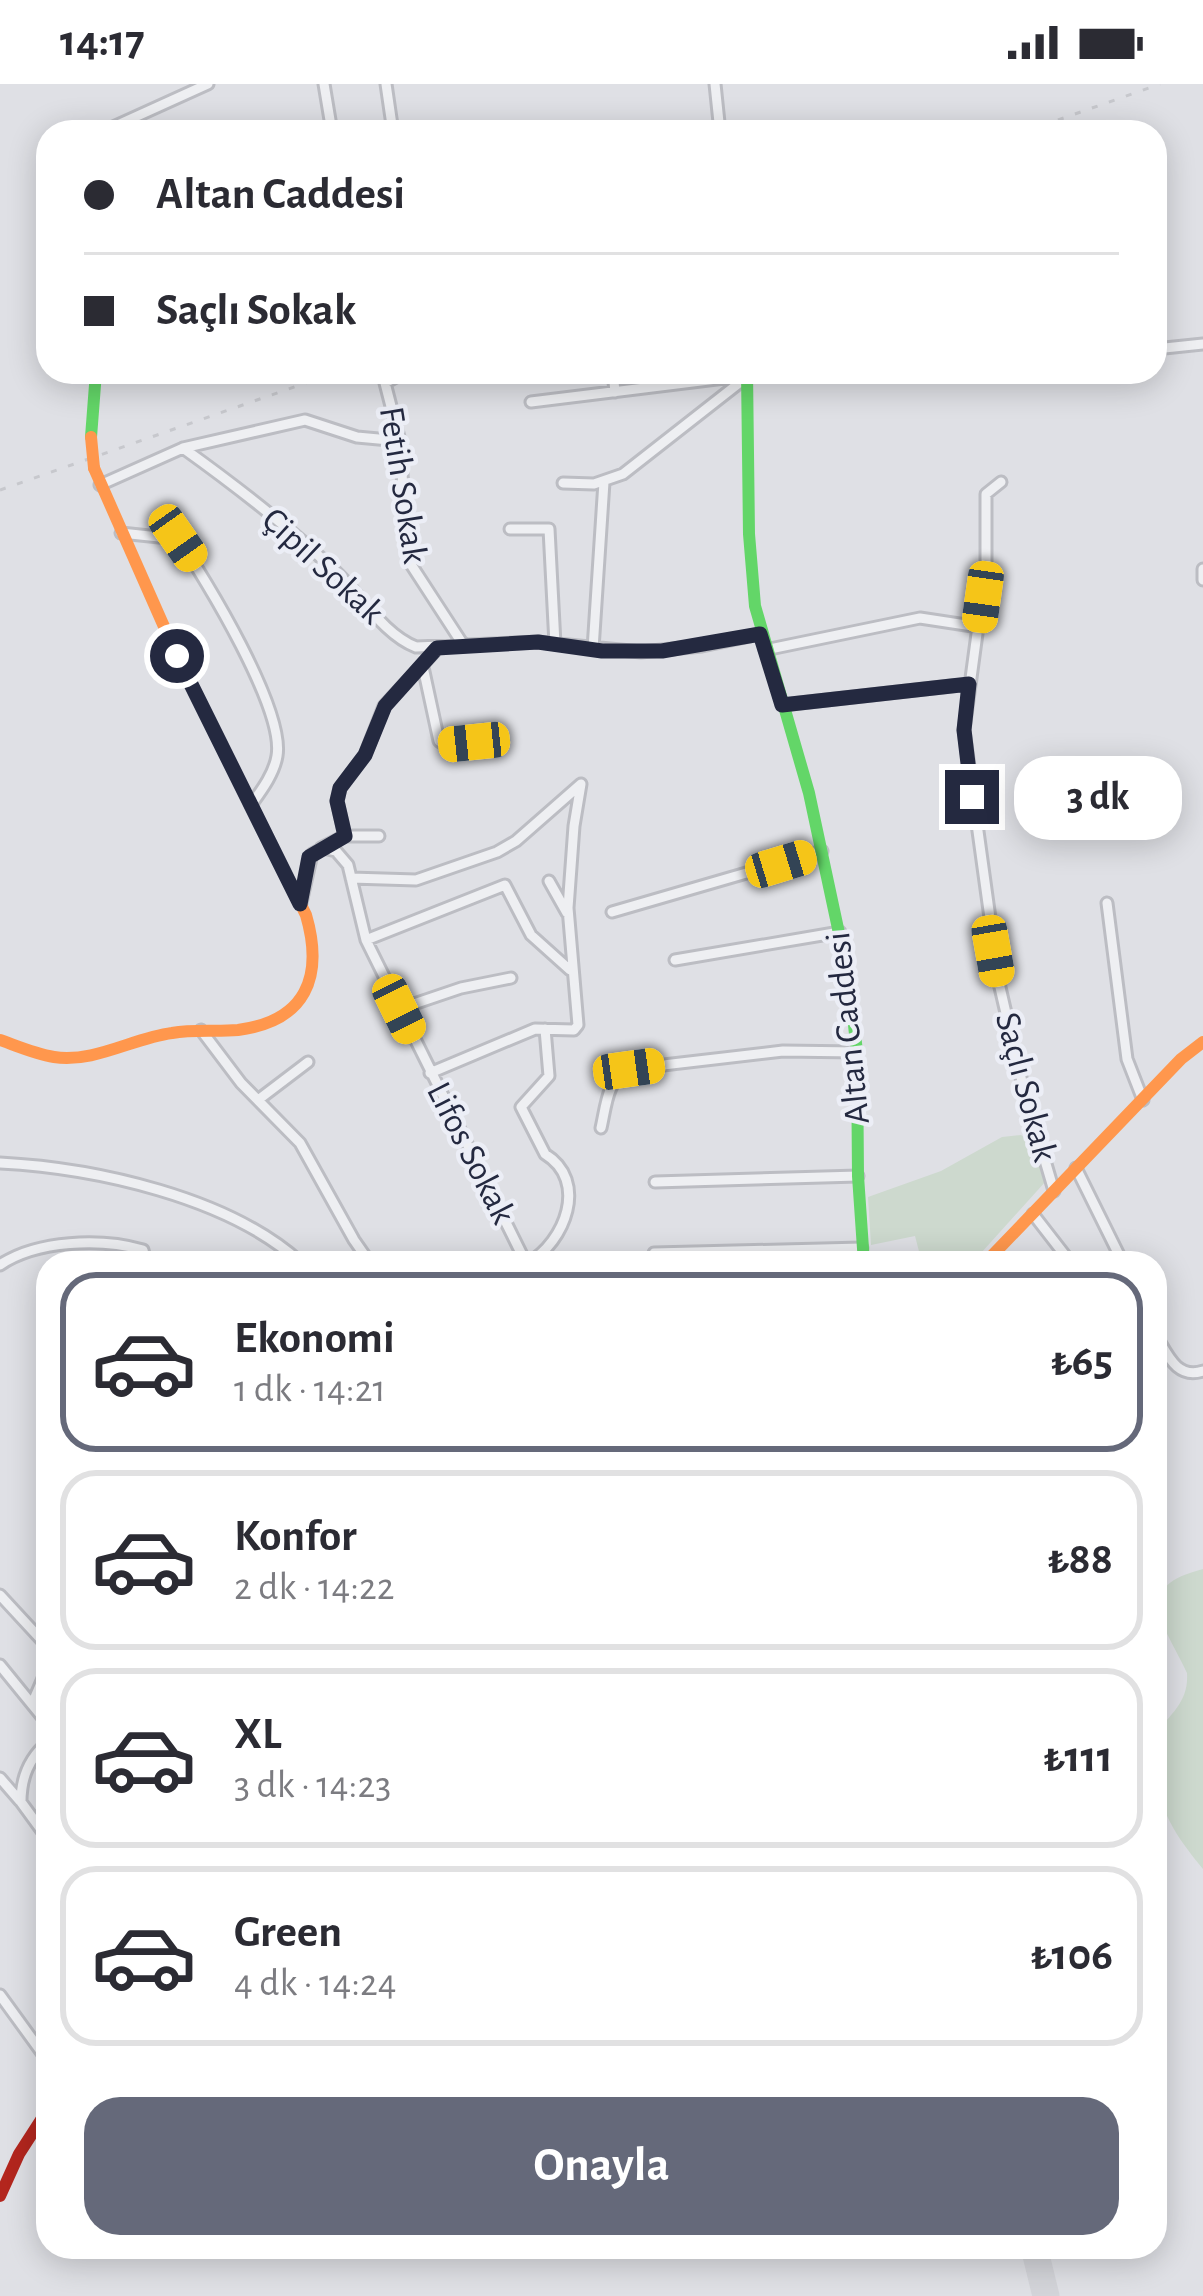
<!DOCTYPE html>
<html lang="tr">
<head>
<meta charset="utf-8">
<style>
  body { margin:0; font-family:"Alegreya Sans",sans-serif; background:#f2f2f3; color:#2b2b33; height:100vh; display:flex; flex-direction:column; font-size:45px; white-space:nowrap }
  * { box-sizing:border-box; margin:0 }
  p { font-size:39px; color:#7c7c81 }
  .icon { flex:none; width:66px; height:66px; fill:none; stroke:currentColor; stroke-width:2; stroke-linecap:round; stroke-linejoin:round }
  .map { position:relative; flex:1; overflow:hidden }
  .drawer { position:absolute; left:36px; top:1167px; width:1131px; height:1008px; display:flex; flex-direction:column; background:#fff; border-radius:36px; box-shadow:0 6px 30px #0003 }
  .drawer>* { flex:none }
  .banner { position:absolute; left:36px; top:36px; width:1131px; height:264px; border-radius:36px; box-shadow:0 6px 30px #0003; display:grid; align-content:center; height:264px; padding:0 48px; background:#fff }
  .end { position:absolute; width:54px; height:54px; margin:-27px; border:15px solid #242940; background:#fff; box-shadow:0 0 0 6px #fff }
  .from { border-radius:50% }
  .bubble { position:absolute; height:84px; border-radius:36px; background:#fff; box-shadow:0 6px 30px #0003; font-size:39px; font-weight:700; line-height:84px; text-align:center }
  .car { position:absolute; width:36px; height:72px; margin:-36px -18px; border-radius:15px; box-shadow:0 0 9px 3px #0007; background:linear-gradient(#f5c518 24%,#345 0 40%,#f5c518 0 76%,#345 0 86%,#f5c518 0) }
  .banner b { display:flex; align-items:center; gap:42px; height:114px; font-size:45px }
  .banner b+b { border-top:3px solid #e1e1e2 }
  .banner i { width:30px; height:30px; background:#2b2b33 }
  ul { padding:21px 0 0; list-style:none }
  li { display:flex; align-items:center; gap:36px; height:180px; margin:0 24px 18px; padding:0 24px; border:6px solid #e1e1e2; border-radius:36px }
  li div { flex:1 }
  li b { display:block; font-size:45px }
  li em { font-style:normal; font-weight:700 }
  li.on { border-color:#65697a }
  li>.icon { width:108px; height:108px; stroke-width:1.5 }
  .primary-button { display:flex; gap:24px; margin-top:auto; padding:24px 48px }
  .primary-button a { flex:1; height:138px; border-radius:36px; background:#65697a; color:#fff; font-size:48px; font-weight:700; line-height:138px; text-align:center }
  .status { display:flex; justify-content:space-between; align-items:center; height:84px; padding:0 60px; background:#fff; direction:ltr }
  .status svg { height:33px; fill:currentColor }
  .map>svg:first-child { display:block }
  .green { fill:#cdd9ce }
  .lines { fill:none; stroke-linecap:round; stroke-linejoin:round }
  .taxiway { stroke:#d3d4d9; stroke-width:27 }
  .street-casing { stroke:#bcbdc3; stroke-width:15 }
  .street { stroke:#eeeff2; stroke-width:9 }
  .fast { stroke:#63d668; stroke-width:12 }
  .slow { stroke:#ff974d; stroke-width:12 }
  .jam { stroke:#b3261e; stroke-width:12 }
  .rail { stroke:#c7c8cd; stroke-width:3; stroke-dasharray:6 12; stroke-linecap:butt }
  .slow-bridge { stroke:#ff974d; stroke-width:12 }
  .route { stroke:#242940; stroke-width:15 }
  .labels { text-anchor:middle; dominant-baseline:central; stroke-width:9; stroke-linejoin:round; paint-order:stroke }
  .street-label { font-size:36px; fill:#242940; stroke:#eceef6 }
</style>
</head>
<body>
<div class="status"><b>14:17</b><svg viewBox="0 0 49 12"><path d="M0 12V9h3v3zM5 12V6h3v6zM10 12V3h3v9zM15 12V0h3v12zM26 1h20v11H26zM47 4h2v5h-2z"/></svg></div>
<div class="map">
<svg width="1203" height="2212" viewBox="0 0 1203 2212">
  <rect width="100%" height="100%" fill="#dfe0e5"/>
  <!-- green -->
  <path class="green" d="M1021,1051L1034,1061L1046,1097L972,1179H951L946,1175L942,1179H922L915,1152L871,1161L868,1113L941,1087L1002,1053Z
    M1203,1485V1785C1162,1735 1155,1715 1155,1651C1171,1629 1189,1618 1187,1589C1164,1539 1129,1504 1203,1485Z"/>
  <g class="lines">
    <!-- taxiway -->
    <path class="taxiway" d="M1034,2163L1046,2212"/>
    <defs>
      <path id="street" d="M324,0L332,48
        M386,0L393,48
        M715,0L720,48
        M102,48L208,0
        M1155,265L1203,260
        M405,288L385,299L400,357L406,453L412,482L464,562
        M613,288L615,308
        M531,318L774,288
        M183,364C236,402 288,442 335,487C361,511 383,550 416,563L538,558L641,568L702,562L760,550
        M1001,398L986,410V483L964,646L999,899L1023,1002L1054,1107
        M563,399L594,400L623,390L743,296
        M100,401L183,364L305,336L357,353L400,357
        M510,445H549L555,560
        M121,449L178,455C206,495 285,626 277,672C274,690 261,707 251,721
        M1203,485V496
        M593,565L604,398
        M765,566L920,534L979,543
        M423,583L439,657L445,661L474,658
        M782,621L969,600
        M345,752L337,717L340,704L365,671L384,622L437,565
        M321,764L345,752H379
        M351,794L416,796L497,768L516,757L581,700
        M549,797L567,829
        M301,819L312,770L323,764L336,767L348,781L366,856L526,1179
        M1107,819L1127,975L1143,1016
        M612,828L822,767
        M366,856L505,801L531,851L570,886
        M675,876L840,848
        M399,925L461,904L511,894
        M201,946L241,999L300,1059L354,1156L370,1179
        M430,989L535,945L574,946L578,941L568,824L574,742L581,700
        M258,1016L308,978
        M601,1044C606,1023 607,994 629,985L783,967L857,968
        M0,1079C95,1084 229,1113 301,1179
        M1076,1084L1123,1179
        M655,1098L858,1092
        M1033,1130L1071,1179
        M654,1169L862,1164
        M528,1179C565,1158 589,1097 545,1070L521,1023L549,992L545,945
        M0,1181C37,1156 101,1154 143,1166L146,1179
        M1155,1250C1167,1269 1176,1296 1203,1287
        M0,1511L48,1563
        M0,1581L48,1640
        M32,1620L48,1583
        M48,1658C29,1674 21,1693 21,1718L48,1755
        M0,1694L20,1717
        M0,1911L48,1977"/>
    </defs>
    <!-- street casing -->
    <use href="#street" class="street-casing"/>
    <!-- street -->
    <use href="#street" class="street"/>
    <!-- fast -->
    <path class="fast" d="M747,288L749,450L755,522L809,709L849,896L857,968L858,1092L864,1179
      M91,353L96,288"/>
    <!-- slow -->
    <path class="slow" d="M0,956C17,962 35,970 54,973C95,979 133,954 172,949C194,945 216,948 238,946C306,937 324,893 306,831L177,572L94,384
      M985,1179L1181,975L1203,958"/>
    <!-- jam -->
    <path class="jam" d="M0,2112L19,2070L48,2025"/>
    <!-- rail -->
    <path class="rail" d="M1024,48L1160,0
      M0,406L337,288"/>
    <!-- slow-bridge -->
    <path class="slow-bridge" d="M91,353L94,384"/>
  </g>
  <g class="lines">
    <!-- route -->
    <path class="route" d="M177,572L300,820L309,773L345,752L337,717L340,704L365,671L385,622L437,564L538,558L602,567H662L760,550L782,621L969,600L964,646L972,713"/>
  </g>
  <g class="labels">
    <!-- street labels -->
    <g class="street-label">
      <text transform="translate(403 401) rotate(81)">Fetih Sokak</text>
      <text transform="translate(323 482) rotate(43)">Çipil Sokak</text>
      <text transform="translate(848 944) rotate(-96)">Altan Caddesi</text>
      <text transform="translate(1026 1003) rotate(75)">Saçlı Sokak</text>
      <text transform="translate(471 1069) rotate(63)">Lifos Sokak</text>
    </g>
  </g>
</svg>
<i class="end from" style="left:177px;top:572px"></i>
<i class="end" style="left:972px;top:713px"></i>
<div class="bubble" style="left:1014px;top:672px;width:168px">3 dk</div>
<i class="car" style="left:178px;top:454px;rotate:145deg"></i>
<i class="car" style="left:983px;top:513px;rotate:188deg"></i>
<i class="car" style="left:474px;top:658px;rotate:264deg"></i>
<i class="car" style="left:781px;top:780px;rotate:73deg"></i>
<i class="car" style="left:993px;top:867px;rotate:170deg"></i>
<i class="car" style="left:399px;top:925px;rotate:154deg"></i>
<i class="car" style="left:629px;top:985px;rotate:82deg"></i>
<div class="banner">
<b><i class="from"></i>Altan Caddesi</b>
<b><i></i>Saçlı Sokak</b>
</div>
<section class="drawer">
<ul>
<li class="on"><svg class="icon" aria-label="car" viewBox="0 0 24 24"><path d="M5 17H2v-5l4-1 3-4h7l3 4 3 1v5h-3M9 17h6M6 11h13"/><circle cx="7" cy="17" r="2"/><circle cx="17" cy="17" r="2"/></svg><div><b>Ekonomi</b><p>1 dk · 14:21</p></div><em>₺65</em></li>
<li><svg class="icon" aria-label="car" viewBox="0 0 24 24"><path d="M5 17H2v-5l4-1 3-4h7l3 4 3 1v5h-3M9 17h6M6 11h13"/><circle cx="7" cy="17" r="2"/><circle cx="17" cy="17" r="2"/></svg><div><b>Konfor</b><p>2 dk · 14:22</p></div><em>₺88</em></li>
<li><svg class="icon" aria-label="car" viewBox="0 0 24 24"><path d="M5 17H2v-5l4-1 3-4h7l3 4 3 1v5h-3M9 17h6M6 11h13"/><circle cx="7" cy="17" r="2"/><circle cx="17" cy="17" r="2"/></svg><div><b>XL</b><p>3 dk · 14:23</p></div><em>₺111</em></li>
<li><svg class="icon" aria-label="car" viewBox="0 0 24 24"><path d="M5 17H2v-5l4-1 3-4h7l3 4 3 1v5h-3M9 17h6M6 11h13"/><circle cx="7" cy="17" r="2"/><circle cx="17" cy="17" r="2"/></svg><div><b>Green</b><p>4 dk · 14:24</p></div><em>₺106</em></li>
</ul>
<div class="primary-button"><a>Onayla</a></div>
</section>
</div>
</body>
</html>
